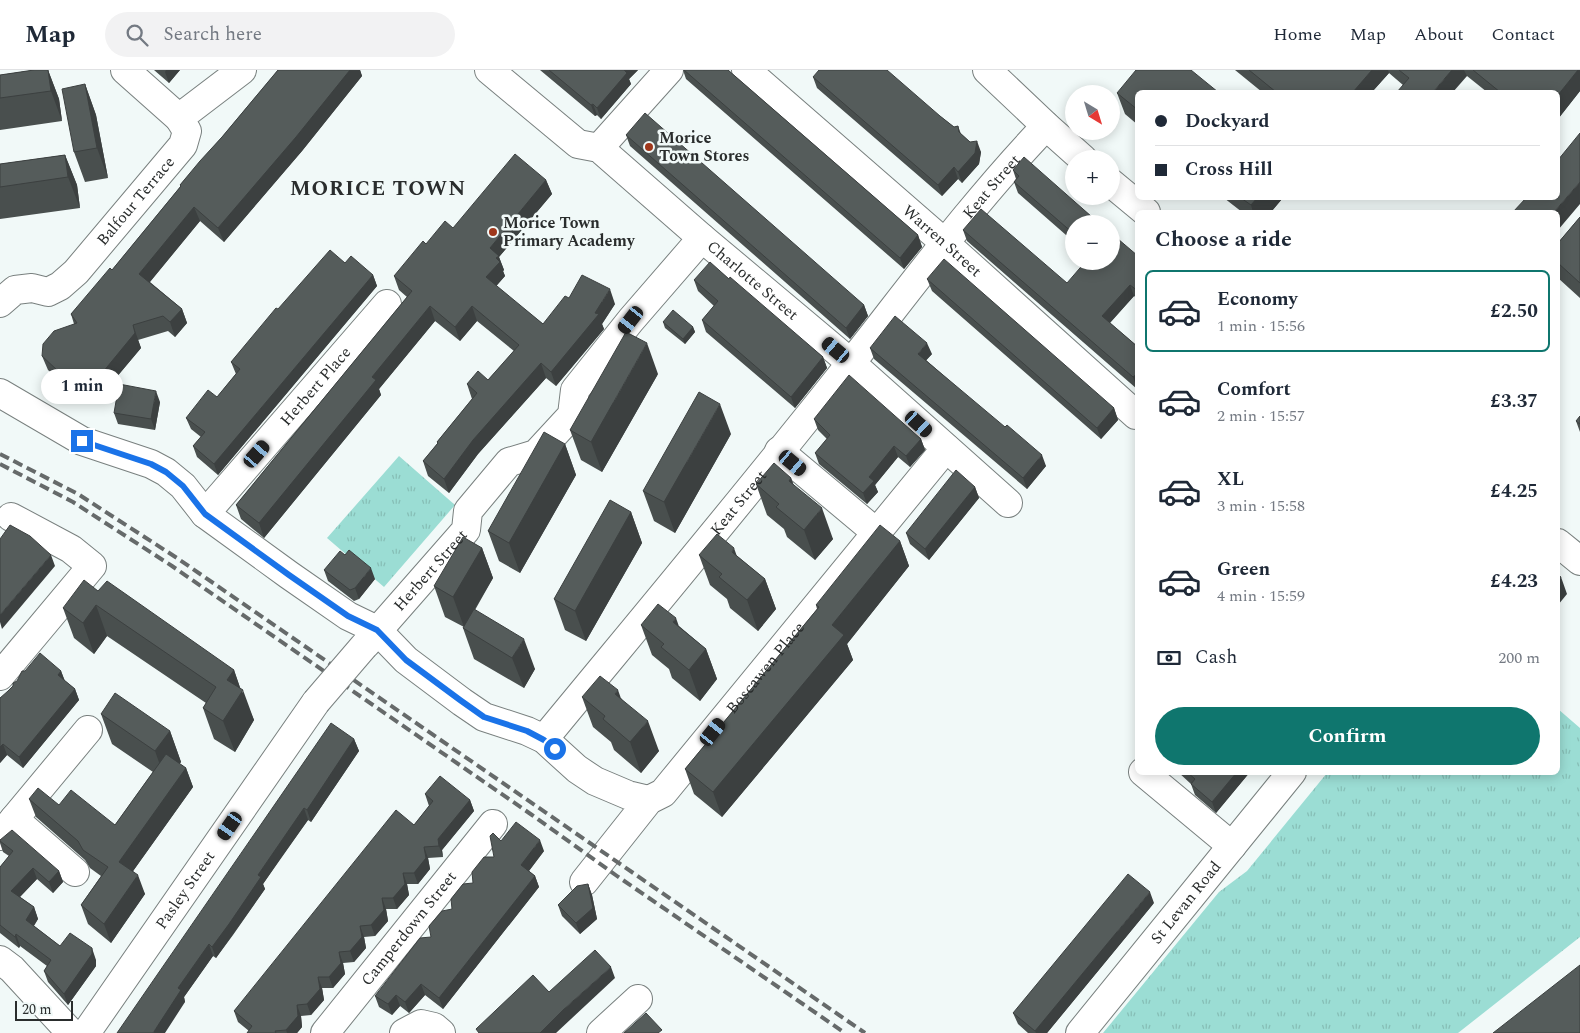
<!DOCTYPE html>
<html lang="en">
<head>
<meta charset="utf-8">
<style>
  body { margin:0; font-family:Spectral,serif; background:#f2f2f3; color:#1f2937; height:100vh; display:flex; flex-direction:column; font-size:19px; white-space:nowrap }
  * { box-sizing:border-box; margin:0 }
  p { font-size:16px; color:#747a83 }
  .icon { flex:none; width:28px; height:28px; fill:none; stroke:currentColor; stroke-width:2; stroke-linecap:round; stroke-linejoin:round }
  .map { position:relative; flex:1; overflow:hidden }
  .panel { position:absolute; left:1135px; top:140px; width:425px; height:565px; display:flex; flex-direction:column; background:#fff; border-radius:8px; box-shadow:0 2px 12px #0003 }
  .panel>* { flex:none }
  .top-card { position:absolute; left:1135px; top:20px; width:425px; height:110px; border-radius:8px; box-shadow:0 2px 12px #0003; display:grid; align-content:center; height:110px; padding:0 20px; background:#fff }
  .needle { width:32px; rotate:142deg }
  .tools { position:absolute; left:1065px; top:15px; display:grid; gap:10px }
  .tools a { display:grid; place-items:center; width:55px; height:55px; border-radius:50%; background:#fff; box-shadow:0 2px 12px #0003; font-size:25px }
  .scale { position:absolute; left:15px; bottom:12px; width:58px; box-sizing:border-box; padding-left:5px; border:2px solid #2a2d2d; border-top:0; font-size:14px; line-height:18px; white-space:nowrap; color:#2a2d2d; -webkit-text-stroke:4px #f1f9f8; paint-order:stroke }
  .end { position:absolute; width:22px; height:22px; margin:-11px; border:6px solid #1a73e8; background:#fff; box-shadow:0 0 0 2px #fff }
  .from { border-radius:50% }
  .bubble { position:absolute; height:35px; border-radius:18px; background:#fff; box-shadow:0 2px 12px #0003; font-size:16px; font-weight:700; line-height:35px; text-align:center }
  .car { position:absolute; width:15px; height:30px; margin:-15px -8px; border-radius:6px; box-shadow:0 0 4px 1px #0007; background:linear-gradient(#222 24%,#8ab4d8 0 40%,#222 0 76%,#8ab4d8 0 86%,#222 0) }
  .top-card b { display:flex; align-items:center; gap:18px; height:48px; font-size:19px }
  .top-card b+b { border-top:1px solid #e0e1e3 }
  .top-card i { width:12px; height:12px; background:#1f2937 }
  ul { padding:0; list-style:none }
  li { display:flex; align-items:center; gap:15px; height:82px; margin:0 10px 8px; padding:0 10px; border:2px solid transparent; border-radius:8px }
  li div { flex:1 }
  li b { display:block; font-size:19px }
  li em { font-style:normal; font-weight:700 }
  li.selected { border-color:#0f766e }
  li>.icon { width:45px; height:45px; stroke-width:1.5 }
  h2 { padding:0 20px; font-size:22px; line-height:60px }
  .pay { display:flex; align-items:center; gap:12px; height:55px; padding:0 20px; font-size:19px }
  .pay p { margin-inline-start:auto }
  .cta { display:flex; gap:10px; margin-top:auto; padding:10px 20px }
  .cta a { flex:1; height:58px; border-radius:30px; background:#0f766e; color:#fff; font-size:20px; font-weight:700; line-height:58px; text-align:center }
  header { display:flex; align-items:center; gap:30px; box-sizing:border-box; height:70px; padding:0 25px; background:#fff; border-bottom:1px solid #e0e1e3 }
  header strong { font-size:24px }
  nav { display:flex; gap:28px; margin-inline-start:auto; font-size:18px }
  .search { width:350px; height:45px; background:#f2f2f3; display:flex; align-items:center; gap:12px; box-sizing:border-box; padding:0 18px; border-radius:28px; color:#747a83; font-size:19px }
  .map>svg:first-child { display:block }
  .park { fill:url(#park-tufts) }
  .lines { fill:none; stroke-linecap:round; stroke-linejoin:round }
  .minor-casing { stroke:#79807f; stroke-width:30 }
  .major-casing { stroke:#79807f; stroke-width:30 }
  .minor { stroke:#fff; stroke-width:28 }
  .major { stroke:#fff; stroke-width:28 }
  .rail { stroke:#666a6a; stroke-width:4; stroke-dasharray:10 5; stroke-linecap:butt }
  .minor-bridge-casing { stroke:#79807f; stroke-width:30; stroke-linecap:butt }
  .minor-bridge { stroke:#fff; stroke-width:28 }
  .wall { fill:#494f4e }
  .shaded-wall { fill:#3c4040 }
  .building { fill:#555c5b; stroke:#3c4040 }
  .route { stroke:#1a73e8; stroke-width:6 }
  .poi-dot { fill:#9f371b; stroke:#f1f9f8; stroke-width:2 }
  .labels { text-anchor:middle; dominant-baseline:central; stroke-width:5; stroke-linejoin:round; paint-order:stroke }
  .poi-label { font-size:16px; font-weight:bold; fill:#2a2d2d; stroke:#f1f9f8; text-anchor:start }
  .street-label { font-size:16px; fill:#2a2d2d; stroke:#f1f9f8 }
  .district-label { font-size:21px; font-weight:bold; letter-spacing:1px; fill:#2a2d2d; stroke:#f1f9f8 }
</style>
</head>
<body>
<header>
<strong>Map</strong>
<div class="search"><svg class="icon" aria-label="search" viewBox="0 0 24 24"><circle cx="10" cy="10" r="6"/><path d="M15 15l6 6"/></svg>Search here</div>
<nav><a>Home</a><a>Map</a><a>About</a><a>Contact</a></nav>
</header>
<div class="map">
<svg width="1580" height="963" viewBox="0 0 1580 963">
  <defs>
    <pattern id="park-tufts" width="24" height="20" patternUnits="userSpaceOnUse" patternTransform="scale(1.25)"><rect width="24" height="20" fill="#9bddd4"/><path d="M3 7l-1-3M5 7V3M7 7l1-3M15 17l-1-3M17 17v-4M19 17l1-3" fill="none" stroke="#86beb6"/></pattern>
  </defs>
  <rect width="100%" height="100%" fill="#f1f9f8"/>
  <!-- park -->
  <path class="park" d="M399,386L455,435L384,517L327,468Z
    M1558,639L1580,658V867L1458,963H1103L1219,822L1247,801L1327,703L1558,702Z"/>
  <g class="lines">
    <defs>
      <g id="minor">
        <path d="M125,0L179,48"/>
        <path id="s1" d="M489,0L578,74L599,78L702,168L851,293L1008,433"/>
        <path id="s2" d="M746,0L946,174L1136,345"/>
        <path d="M599,78L669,0"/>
        <path id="s3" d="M0,233L15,220L32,218L48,222L60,216L76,202L183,75L187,61L179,48L242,0"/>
        <path d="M0,323L82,371L151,394L166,402L183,416L205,444L289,505L348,546L377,560L406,590L462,632L484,647L527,661L544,669L577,699L595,711L628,725L649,730"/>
        <path d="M779,381L877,463"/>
        <path id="s4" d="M205,444L387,234"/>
        <path id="s5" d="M366,574L466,460L468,441L509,392L536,384L572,345L575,320L631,250L702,168"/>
        <path d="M0,606L92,496L71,479L11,447"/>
        <path id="s6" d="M544,669C647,544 751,420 851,293C914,213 975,130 1046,56"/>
        <path d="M1143,702L1232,776"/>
        <path d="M14,749L75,802"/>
        <path d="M0,766L88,660"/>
        <path id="s7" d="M584,812L649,730L663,723L946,378"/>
        <path d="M0,890L12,899L71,963"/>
        <path id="s8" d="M86,963L316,632"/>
        <path id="s9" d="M325,963L493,754"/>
        <path d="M404,963L421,954L434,957L441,963"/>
        <path d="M601,963L638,929"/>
        <path id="s10" d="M1080,963L1292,702"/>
      </g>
      <path id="major" d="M987,0L1046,56L1083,89
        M1111,113L1146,142
        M1558,473L1580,491"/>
    </defs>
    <!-- minor casing -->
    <use href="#minor" class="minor-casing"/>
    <!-- major casing -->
    <use href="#major" class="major-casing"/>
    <!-- minor -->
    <use href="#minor" class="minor"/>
    <!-- major -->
    <use href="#major" class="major"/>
    <!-- rail -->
    <path class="rail" d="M0,384L78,424L177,488L865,963
      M0,394L73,432L172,496L532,745L617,806L845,963"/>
    <defs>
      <path id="minor-bridge" d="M316,632L364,576"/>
    </defs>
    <!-- minor-bridge casing -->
    <use href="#minor-bridge" class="minor-bridge-casing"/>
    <!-- minor-bridge -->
    <use href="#minor-bridge" class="minor-bridge"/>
  </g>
  <!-- wall -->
  <path class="wall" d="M34,0H48L59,29L62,51L0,60V5Z
    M154,0H180L169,13Z
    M278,0H360L362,6L302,81L224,172L200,151L150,212L182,239L187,253L175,267L168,261L138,270L141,278L94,334L83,325L79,329L48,300L42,286L74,254L71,244L112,200L180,117V115L222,67Z
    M540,0H638L629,9L631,14L601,49L597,45L595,46Z
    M683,0H728L918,165L922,177L904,199L686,9Z
    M1235,0H1580V21L1558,49V22H1487L1467,6L1403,15L1389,3L1372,22H1262Z
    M813,7L940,46L954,57L958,56L961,64L981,82L979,94L962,113L958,109L942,126L817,18Z
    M85,14L96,45L108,108L85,112L74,82Z
    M1138,22V55L1125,44L1117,23Z
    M626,65L864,235L868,246L850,269L630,76Z
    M65,85L77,115L80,138L0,149V94Z
    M1013,100L1074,154V172L1018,123L1014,112L1016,109Z
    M546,110L552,124L499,187L504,200L503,201L505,206L496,216L543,254L569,228L615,234L602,254L604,259L556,316L546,308L478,384L449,423L428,406L423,391L437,374V372L472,329L467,314L488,310L514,281L477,251L460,271L435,251L379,319L381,325L264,468L241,449L236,435L407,227L399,220L394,206L426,174L453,158Z
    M1224,128H1281L1282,129L1271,142H1242Z
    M1580,147V228L1558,208V173Z
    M963,160L1067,213L1138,186V229L1134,226L1110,253L1138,277L1137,319L967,171Z
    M345,193L373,205L377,216L218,405L197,387L193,376L201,367L191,359L186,348L217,327L236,304L231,292L278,239Z
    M729,209L823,287L827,298L795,338L706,262L702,250L714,236L698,221L694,210Z
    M927,209L1114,338L1118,350L1101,369L932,221Z
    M663,252L693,257L695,262L685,274L665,258Z
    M870,278L932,284L926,290L1046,396L1027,419L874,289Z
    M658,304L602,402L581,390L570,360Z
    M160,332L155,360L118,354L114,343Z
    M1580,346V362L1576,351Z
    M814,349L921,369L925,380L910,397L898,387L875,415L878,422L867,434L819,394L815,383L827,369L818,360Z
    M731,364L675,463L654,451L643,421Z
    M565,374L576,405L520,503L499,491L488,461Z
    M791,408L794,416L833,469L815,490L787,467L784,459L767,445L756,414Z
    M975,417L979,428L929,490L910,474L906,463Z
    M631,442L642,473L586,571L565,560L554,529Z
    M900,471L909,496L847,574L853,590L722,747L694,724L685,699L817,539L816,535Z
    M482,478L493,508L475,540L535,599L524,618L474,589L463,558L464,557L445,547L434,516Z
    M699,485L737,486L765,509L776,539L758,561L730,538L727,529L710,515Z
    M324,500L375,509L359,529L354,531L328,511Z
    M98,521L234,600L240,618L254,650L235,682L214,669L203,638L206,633L107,566L94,584L74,568L63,538Z
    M641,555L679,556L706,579L717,609L700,631L672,608L669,599L652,585Z
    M61,601L65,611L75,619L79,630L23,698L7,685L0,693L8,621L13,616Z
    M582,627L621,628L659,681L641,703L614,680L611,672L593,657Z
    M101,644L170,661L181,692L179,694L186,698L193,717L133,801L145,824L111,873L88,854L81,835L101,806L90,798L85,790L36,747L29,729L59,735L115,755L153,702L112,674Z
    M354,669L359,681L311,752L308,750L280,789L263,814L265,819L233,865L216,888L213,886L184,927L185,932L117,963Z
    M1178,702H1250L1216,743L1195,725L1191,714Z
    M425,724L470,730L474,741L442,780L443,787L428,788L430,799L418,814H407L409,825L397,839H386L388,851L375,866L364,867L366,878L354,892L343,893L345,904L333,918H322L324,930L311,945L301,946L302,957L297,963H247L249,961L238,952L234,941L414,755L429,736Z
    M0,770L59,801L63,812L53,823L37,809L20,827L34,837L38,849L34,856L60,876L96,890V896L68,935L48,912L44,901L47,896L20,876L19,878L0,863V797L9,786L3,782L0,773Z
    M501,771L544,781L529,801L535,806L539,817L443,939L425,925L409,943L400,936L392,945L379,937L375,926L431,867L494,787Z
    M588,814L592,825L597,849L580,864L562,846L558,835Z
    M1154,833L1047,963H1028L1018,954L1013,943Z"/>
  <!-- shaded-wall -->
  <path class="shaded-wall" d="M48,0L59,29L62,51L51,21Z
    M166,0H180L169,13L165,2Z
    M350,0H360L362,6L302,81L224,172L218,158Z
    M624,0H638L629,9L631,14L601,49L597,38Z
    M1372,0H1388L1389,3L1372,22H1353Z
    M1452,0H1464L1467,6L1453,22H1433Z
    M1578,0H1580V21L1558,49V25Z
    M85,14L96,45L108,108L97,78Z
    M593,34L597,45L595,46L591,35Z
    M977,71L981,82L979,94L962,113L958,102Z
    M65,85L77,115L80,138L68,107Z
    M954,97L958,109L942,126L938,115Z
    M546,110L552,124L499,187L504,200L503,201L505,206L492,221L486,207L490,178Z
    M1580,112V134L1558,160V142H1554Z
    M1257,128H1281L1282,129L1271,142H1253L1251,135Z
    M194,137L200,151L144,219L139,204Z
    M918,165L922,177L904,199L900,188Z
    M373,205L377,216L218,405L214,394Z
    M1130,215L1134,226L1106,257L1102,246Z
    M610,219L615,234L602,254L604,259L556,316L551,302L595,243Z
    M864,235L868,246L850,269L846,258Z
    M430,236L435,251L379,319L381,325L264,468L259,453L372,307Z
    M472,236L477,251L460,271L455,257Z
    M182,239L187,253L175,267L170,252Z
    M133,255L141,278L94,334L89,319Z
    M693,257L695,262L685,274L683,269Z
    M647,273L658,304L602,402L591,372Z
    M927,273L932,284L922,295L918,284Z
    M823,287L827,298L795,338L791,327Z
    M541,293L546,308L478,384L449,423L444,409L473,370Z
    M1138,303L1137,319L1133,307Z
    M78,310L83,325L79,329L73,315Z
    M156,321L160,332L155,360L151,349Z
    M720,334L731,364L675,463L664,432Z
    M1114,338L1118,350L1101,369L1097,358Z
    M921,369L925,380L910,397L906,386Z
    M565,374L576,405L520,503L509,473Z
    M894,376L898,387L875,415L878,422L867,434L863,423L869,407Z
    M1042,385L1046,396L1027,419L1023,408Z
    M791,408L802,438L789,411Z
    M975,417L979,428L929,490L925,479Z
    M822,438L833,469L815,490L804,460Z
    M631,442L642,473L586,571L575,541Z
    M900,471L909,496L847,574L853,590L722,747L713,722L832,555Z
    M482,478L493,508L464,557L453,527Z
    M734,478L745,509L732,482Z
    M51,485L55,496L2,559L0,552V545Z
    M371,498L375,509L359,529L355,518Z
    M1561,507L1567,524L1558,535V512Z
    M765,509L776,539L758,561L747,530Z
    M96,535L107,566L94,584L83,553Z
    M676,548L687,579L673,552Z
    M524,569L535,599L524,618L512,588Z
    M706,579L717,609L700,631L689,600Z
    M234,600L242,623L243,620L254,650L235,682L223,651L227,610Z
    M61,601L65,612L58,605Z
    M75,619L79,630L23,698L19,687Z
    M618,620L629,651L615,624Z
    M648,651L659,681L641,703L630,672Z
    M170,661L181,692L166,712L155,681Z
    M354,669L359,681L311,752L307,740Z
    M3,674L7,685L0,693V677Z
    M186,698L193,717L126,811L119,792Z
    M1237,702H1250L1216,743L1212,732Z
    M470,730L474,741L442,780L443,787L439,776L438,769Z
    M304,738L308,750L263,814L265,819L216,888L212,877L258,805Z
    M540,770L544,781L525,806L521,795Z
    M424,777L428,788L430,799L418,814L414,803Z
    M33,798L37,809L15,832L11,821Z
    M59,801L63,812L53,823L49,812Z
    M403,803L407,814L409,825L397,839L393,828Z
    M138,805L145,824L111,873L104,854Z
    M535,806L539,817L443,939L439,928Z
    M588,814L592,825L597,849L580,864L576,853Z
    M1150,822L1154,833L1047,963H1036L1035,961Z
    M382,828L386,839L388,851L375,866L371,855Z
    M34,837L38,849L30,861L26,850Z
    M360,856L364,867L366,878L354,892L350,881Z
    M16,864L20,876L19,878L15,867Z
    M209,874L213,886L184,927L185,932L165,963H153L178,918Z
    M92,878L96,890V896L68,935L64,924Z
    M339,882L343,893L345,904L333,918L329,907Z
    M611,897L615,908L556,963H540L564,939Z
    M318,907L322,918L324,930L311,945L307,934Z
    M421,914L425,925L409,943L405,932Z
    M396,925L400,936L392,945L388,934Z
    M297,935L301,946L302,957L297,963H287L286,960Z"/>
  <!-- building -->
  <path class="building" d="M34,0H48L51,21L0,28V5Z
    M278,0H350L296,67L218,158L194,137L139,204L182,239L170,252L163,246L133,255L135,263L89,319L78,310L73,315L42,286L43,274L54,261L77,253L71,244L110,198L112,200L181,116L180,115L200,91L222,67Z
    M549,0H624L627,3L597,38L593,34L591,35Z
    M684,0H728L918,165L900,188Z
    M819,0H887L940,46L954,57L958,56L959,62L970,72L977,71L975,83L958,102L954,97L938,115L813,7Z
    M1136,0H1191L1218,22H1138V40L1117,23Z
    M1249,0H1372L1353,22H1276Z
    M1399,0H1452L1433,22H1397L1409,8Z
    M1473,0H1578L1558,25V22H1500Z
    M85,14L97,78L74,82L62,19Z
    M645,43L864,235L846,258L626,65Z
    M1580,63V112L1554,142H1513L1526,128H1558V90Z
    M515,84L546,110L490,178L499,186L496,188L500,192L486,207L543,254L565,226L569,228L582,205L610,219L595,243L599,244L551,302L541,293L473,370L444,409L423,391L438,373L437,372L477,323L467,314L478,301L488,310L519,275L472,236L455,257L430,236L372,307L376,310L259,453L236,435L412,221L394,206L423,171L426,174L445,151L453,158Z
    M65,85L68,107L0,117V94Z
    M1024,87L1100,154H1074V164L1014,112L1019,106L1013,100Z
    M1241,128H1257L1251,135Z
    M981,139L1067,213L1086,191H1111V163L1138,186V221L1130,215L1102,246L1138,277V303L1133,307L963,160Z
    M1580,147V213L1558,193V173Z
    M330,180L345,193L351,186L373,205L214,394L193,376L205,362L186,348L208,320L217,327L240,299L231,292L276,238L278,239Z
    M944,189L1114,338L1097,358L927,209Z
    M710,192L729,209L730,207L823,287L791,327L702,250L718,231L694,210Z
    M673,240L693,257L683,269L663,252Z
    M895,246L927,273L918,284L1005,357L1007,355L1042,385L1023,408L870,278Z
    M626,262L647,273L591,372L570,360Z
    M849,305L921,369L906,386L894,376L869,407L874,411L863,423L815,383L830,365L814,349Z
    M119,314L156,321L151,349L114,343Z
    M699,322L720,334L664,432L643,421Z
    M1580,346V354L1576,351Z
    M544,362L565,374L509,473L488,461Z
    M774,393L791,408L789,411L822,438L804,460L776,437L779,434L756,414Z
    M956,400L975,417L925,479L906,463Z
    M610,430L631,442L575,541L554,529Z
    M10,455L30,466L51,485L0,545V469Z
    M880,455L900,471L832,555L844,565L713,722L685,699L819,537L816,535Z
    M717,464L734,478L732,482L765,509L747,530L719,507L722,504L699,485Z
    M463,467L482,478L453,527L434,516Z
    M349,480L371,498L355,518L350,520L324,500L340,481L345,485Z
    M1558,505L1561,507L1558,512Z
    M84,510L98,521L107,511L234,600L227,610L243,620L223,651L203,638L216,617L96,535L83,553L63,538Z
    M658,534L676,548L673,552L706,579L689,600L661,577L664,574L641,555Z
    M474,539L524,569L512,588L463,558Z
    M40,583L61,601L58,605L75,619L19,687L3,674L0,677V628L8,621L13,616V613L17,611L22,601H25Z
    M600,606L618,620L615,624L648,651L630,672L603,649L605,646L582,627Z
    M115,623L170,661L155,681L101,644Z
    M331,653L354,669L307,740L304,738L258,805L261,807L229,854L212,877L209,874L178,918L181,920L153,963H117Z
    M166,684L186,698L119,792L138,805L104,854L81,835L108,797L83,780L78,771L29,729L38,718L59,735L71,720L115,755Z
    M1187,702H1237L1212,732L1191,714L1195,709Z
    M440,706L470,730L438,769L439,776L424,777L426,788L414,803H403L405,814L393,828H382L384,840L371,855L360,856L362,867L350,881L339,882L341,893L329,907H318L320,919L307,934L297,935L298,946L286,960L275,961L276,963H247L252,956L234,941L396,740L414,755L433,731L425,724Z
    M516,752L540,770L521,795L535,806L439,928L421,914L405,932L396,925L388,934L375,926L420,868L431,867L429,856L442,841L452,839L451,829L463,814L473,813L472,802L484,787H494L490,766L493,763L501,771Z
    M12,760L59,801L49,812L33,798L11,821L34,837L26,850L60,876L70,863L92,878V884L64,924L44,901L51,890L16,864L15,867L0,855V797L13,781L0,771V770Z
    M1128,804L1150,822L1035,961L1013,943Z
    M588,814L593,838L576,853L558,835L577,816Z
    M595,880L611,897L564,939L540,963H479L476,959L533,905L549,922Z
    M1580,895V963H1493Z
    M646,943L662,960L658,963H624Z"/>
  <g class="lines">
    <!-- route -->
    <path class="route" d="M82,371L151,394L166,402L183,416L205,444L289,505L348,546L377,560L406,590L460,630L484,647L527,661L544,670L555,679"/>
  </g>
  <!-- markers -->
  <g class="poi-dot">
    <circle cx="649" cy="77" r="5"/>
    <circle cx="493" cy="162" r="5"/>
  </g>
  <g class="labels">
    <!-- poi labels -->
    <g class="poi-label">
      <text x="659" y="68">Morice<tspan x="659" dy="18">Town Stores</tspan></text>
      <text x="503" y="153">Morice Town<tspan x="503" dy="18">Primary Academy</tspan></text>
    </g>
    <!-- street labels -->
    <g class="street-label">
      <text stroke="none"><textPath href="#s6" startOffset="711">Keat Street</textPath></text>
      <text stroke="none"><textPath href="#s3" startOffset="181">Balfour Terrace</textPath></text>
      <text stroke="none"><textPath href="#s2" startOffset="260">Warren Street</textPath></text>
      <text stroke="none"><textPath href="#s1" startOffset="340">Charlotte Street</textPath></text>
      <text stroke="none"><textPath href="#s4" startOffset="169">Herbert Place</textPath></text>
      <text stroke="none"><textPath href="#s6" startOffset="306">Keat Street</textPath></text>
      <text stroke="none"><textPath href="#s5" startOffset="98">Herbert Street</textPath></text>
      <text stroke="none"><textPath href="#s7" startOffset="282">Boscawen Place</textPath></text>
      <text stroke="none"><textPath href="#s8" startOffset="174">Pasley Street</textPath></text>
      <text stroke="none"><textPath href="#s10" startOffset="168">St Levan Road</textPath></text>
      <text stroke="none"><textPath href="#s9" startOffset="134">Camperdown Street</textPath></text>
    </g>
    <!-- district labels -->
    <g class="district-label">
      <text x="378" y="119">MORICE TOWN</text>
    </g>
  </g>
</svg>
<div class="tools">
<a><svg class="needle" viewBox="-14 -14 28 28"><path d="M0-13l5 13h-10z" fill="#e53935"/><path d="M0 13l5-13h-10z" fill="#747a83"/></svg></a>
<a>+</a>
<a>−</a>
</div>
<div class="scale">20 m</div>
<i class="end from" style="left:555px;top:679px"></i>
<i class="end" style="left:82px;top:371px"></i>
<div class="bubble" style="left:41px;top:299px;width:82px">1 min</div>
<i class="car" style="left:631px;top:250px;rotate:218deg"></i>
<i class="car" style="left:836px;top:280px;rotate:310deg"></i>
<i class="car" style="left:919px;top:354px;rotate:132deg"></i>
<i class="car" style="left:257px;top:384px;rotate:41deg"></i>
<i class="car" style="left:793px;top:393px;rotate:130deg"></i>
<i class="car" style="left:713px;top:662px;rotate:39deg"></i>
<i class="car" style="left:230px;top:756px;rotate:215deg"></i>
<div class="top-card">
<b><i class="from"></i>Dockyard</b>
<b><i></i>Cross Hill</b>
</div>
<section class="panel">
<h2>Choose a ride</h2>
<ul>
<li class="selected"><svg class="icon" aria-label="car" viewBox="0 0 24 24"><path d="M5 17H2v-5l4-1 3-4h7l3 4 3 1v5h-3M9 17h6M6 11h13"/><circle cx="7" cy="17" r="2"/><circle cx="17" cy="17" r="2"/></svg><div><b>Economy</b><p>1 min · 15:56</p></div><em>£2.50</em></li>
<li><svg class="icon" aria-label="car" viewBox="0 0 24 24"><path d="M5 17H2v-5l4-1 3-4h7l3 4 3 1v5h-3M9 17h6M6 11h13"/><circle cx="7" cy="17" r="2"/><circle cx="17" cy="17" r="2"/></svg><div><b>Comfort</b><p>2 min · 15:57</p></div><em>£3.37</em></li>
<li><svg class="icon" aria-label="car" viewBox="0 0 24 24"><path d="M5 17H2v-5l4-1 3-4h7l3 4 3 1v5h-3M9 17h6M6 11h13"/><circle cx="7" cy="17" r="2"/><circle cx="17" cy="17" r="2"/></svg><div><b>XL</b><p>3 min · 15:58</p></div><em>£4.25</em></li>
<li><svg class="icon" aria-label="car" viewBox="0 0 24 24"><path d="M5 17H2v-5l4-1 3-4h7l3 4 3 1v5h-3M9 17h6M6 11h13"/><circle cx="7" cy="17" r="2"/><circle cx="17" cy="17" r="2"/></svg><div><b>Green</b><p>4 min · 15:59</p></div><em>£4.23</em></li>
</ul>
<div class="pay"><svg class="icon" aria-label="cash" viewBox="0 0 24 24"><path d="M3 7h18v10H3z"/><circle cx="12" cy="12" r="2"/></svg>Cash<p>200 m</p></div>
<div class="cta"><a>Confirm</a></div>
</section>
</div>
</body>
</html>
